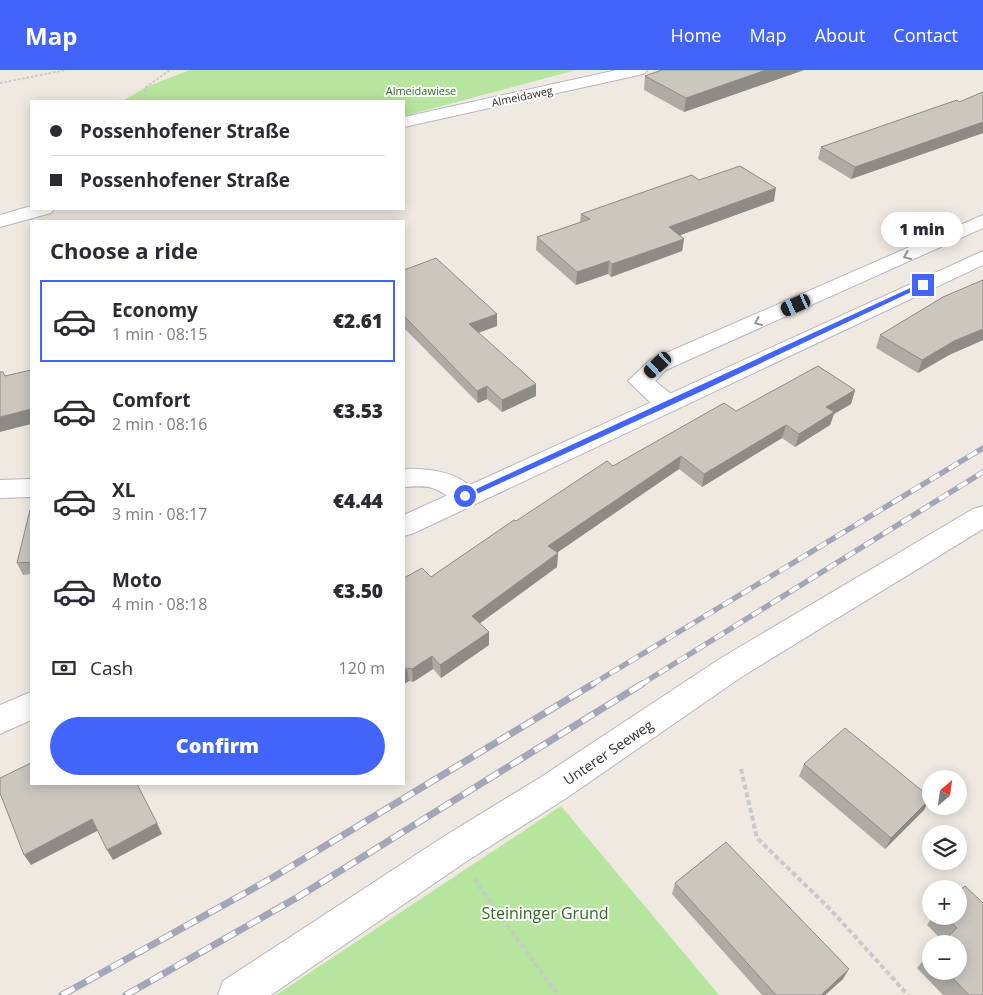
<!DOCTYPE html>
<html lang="en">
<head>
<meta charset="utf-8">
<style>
  body { margin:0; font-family:"Open Sans",sans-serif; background:#f2f2f3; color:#2b2b33; height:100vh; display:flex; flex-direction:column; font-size:19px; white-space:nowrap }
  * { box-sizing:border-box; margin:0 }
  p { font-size:16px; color:#7c7c81 }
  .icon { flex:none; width:28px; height:28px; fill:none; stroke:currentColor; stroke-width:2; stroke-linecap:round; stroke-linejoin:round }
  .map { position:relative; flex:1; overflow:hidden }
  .side { position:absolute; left:30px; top:150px; width:375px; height:565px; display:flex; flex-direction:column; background:#fff; border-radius:0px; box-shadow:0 2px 12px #0003 }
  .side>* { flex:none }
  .top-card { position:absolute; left:30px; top:30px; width:375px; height:110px; border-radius:0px; box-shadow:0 2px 12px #0003; display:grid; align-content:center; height:110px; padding:0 20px; background:#fff }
  .needle { width:32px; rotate:29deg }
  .tools { position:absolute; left:922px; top:700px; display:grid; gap:10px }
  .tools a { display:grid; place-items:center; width:45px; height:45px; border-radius:50%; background:#fff; box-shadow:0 2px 12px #0003; font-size:25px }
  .end { position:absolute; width:22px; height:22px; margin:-11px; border:6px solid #4264fb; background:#fff; box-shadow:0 0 0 2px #fff }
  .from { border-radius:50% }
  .bubble { position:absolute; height:35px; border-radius:18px; background:#fff; box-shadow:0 2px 12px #0003; font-size:16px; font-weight:800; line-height:35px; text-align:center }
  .car { position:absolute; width:15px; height:30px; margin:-15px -8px; border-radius:6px; box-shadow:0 0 4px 1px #0007; background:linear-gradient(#222 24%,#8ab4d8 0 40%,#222 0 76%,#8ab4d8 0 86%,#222 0) }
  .top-card b { display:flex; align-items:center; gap:18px; height:48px; font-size:19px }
  .top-card b+b { border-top:1px solid #e1e1e2 }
  .top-card i { width:12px; height:12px; background:#2b2b33 }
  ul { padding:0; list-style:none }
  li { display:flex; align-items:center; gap:15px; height:82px; margin:0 10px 8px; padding:0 10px; border:2px solid transparent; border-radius:0px }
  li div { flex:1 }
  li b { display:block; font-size:19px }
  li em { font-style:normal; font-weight:800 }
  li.selected { border-color:#4264fb }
  li>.icon { width:45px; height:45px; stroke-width:1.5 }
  h2 { padding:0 20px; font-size:22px; line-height:60px }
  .pay { display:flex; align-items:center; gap:12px; height:55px; padding:0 20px; font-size:19px }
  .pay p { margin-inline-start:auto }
  .button { display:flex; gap:10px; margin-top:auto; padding:10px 20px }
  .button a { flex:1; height:58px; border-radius:30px; background:#4264fb; color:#fff; font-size:20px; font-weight:800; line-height:58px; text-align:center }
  header { display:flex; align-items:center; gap:30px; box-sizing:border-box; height:70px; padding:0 25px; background:#4264fb; color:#fff }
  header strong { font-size:24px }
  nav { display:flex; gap:28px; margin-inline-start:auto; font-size:18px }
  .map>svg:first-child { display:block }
  .green { fill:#b6e59e }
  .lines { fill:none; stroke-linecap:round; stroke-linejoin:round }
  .street-casing { stroke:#b4b7c1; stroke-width:2 }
  .secondary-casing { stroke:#b4b7c1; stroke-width:2 }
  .path-far1 { stroke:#c9c9c9; stroke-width:2; stroke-dasharray:2.5 2; stroke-linecap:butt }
  .path { stroke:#c9c9c9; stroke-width:4; stroke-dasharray:5 3; stroke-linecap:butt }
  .street { fill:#fff; fill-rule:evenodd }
  .secondary { fill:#fff; fill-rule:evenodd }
  .rail-far1-casing { stroke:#a3a6b8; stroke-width:5.5 }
  .rail-casing { stroke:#a3a6b8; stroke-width:7 }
  .rail-far1 { stroke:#fff; stroke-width:4; stroke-dasharray:11; stroke-linecap:butt }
  .rail { stroke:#fff; stroke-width:5; stroke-dasharray:14; stroke-linecap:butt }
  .wall { fill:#afaba4 }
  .shaded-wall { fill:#8e8b86 }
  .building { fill:#cbc7bf; stroke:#8e8b86 }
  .oneway { stroke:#969696 }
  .route { fill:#4264fb }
  .labels { text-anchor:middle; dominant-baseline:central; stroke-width:4; stroke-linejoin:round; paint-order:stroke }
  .far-park-label { font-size:11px; fill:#2c6e1b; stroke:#fff }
  .far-street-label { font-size:11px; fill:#2e2e2e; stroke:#fff }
  .street-label { font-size:14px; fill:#2e2e2e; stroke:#fff }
  .near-park-label { font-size:16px; fill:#2c6e1b; stroke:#fff }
</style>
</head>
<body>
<header>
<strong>Map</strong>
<nav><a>Home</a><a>Map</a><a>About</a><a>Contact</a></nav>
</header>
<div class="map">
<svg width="983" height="925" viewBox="0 0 983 925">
  <rect width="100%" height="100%" fill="#efe9e1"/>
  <!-- green -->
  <path class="green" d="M190,0H576L404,46V31H123L146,17Z
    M561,736L719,925H276Z"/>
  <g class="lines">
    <defs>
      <path id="street" d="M617,0H647L645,3L639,5L404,57V47Z
        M31,136V139H54L51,143L0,157V145Z
        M983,145V158L666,300L655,311L676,328L679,334L676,340L667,342L658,340L628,311L650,290Z
        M404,399C429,398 464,402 478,426L474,433C453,439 450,423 432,418C423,415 413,417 404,417Z
        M31,409V427L0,428V410Z
        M983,436V459L743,606L565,729L467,791L271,925H218L223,911L443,767L541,707L721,588L973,439Z"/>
      <path id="secondary" d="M983,181V195L414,463L404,466V445Z
        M31,622V650L0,664V635Z"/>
    </defs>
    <!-- street casing -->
    <use href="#street" class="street-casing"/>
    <!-- secondary casing -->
    <use href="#secondary" class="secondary-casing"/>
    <!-- path-far1 -->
    <path class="path-far1" d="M0,13L66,0
      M144,31L146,17L170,0"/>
    <!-- path -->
    <path class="path" d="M741,699L757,768L830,839L908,925
      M474,809L558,925"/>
    <!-- street -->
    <use href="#street" class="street"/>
    <!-- secondary -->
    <use href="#secondary" class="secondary"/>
    <defs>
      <path id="rail-far1" d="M591,615L983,378
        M640,615L983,402"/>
      <path id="rail" d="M62,925L272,808L593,614
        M126,925L298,827L642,614"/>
    </defs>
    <!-- rail-far1 casing -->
    <use href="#rail-far1" class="rail-far1-casing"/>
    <!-- rail casing -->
    <use href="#rail" class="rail-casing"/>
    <!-- rail-far1 -->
    <use href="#rail-far1" class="rail-far1"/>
    <!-- rail -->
    <use href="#rail" class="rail"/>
  </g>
  <!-- wall -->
  <path class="wall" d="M661,0H804L684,42L644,20L645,6Z
    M983,22V63L851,109L818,89L821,77L959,32Z
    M699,110L774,131L680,165L684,169L682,181L611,207L608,204L576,215L536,180L537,167L580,153L581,144Z
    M404,200L497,256L478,263L536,326L502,342L487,329L478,333L404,258Z
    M983,210V270L949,285L918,303L876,278L880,265Z
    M855,320L851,334L834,344L830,355L795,377L782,368L702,417L679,399L557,482L558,483L557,497L480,553L489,575L441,608L433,599L413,612L409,611L404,614V508L431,507L516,451L613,396L736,341Z
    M31,440V504L23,505L17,493Z
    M804,694L924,740L885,779L799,706Z
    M675,813L843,909L825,925H762L672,824Z
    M933,846H959L983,925H943L917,898L931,881V901H959L943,871L927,855Z"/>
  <!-- shaded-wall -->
  <path class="shaded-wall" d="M766,0H804L684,42L686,28Z
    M983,52V63L851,109L855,97Z
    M776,118L774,131L667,170L669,157Z
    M684,169L682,181L611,207L612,194Z
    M609,191L608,204L576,215L577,202Z
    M497,244V256L469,266V254Z
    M983,259V270L949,285L918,303L922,290L954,271Z
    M536,314V326L502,342V330Z
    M487,316V329L478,333L477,321Z
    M855,320L851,334L834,344L830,355L795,377L799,364L826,337Z
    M31,339V354L0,362V347Z
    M786,355L782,368L702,417L704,404Z
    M681,386L679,399L548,489V476Z
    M558,483L557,497L472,559V546Z
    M489,562V575L441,608L440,595Z
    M432,586L433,599L413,612L412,599Z
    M407,598L409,611L404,614V600Z
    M931,728L924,740L885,779L891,768Z
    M92,749L99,760L31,795L24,785Z
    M157,753L162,764L113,790L107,780Z
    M849,899L843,909L825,925H821Z"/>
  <!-- building -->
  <path class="building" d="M662,0H766L686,28L645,6Z
    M983,22V52L855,97L821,77L957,30L959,32Z
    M740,96L776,118L669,157L684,169L612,194L609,191L577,202L537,167L590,149L581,144L692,105L699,110Z
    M436,188L497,244L469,254L536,314L502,330L487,316L477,321L404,246V200Z
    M983,210V259L954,271L922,290L880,265L943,227Z
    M818,296L855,320L826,337L834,342L799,364L786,355L704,404L681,386L548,476L558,483L472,546L489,562L440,595L432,586L412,599L407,598L404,600V508L422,498L431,507L514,450L516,451L607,391L613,396L724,333L736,341Z
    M31,300V339L0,347V302H3L5,306Z
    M30,440H31V492L17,493Z
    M845,658L931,728L891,768L804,694Z
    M31,693V714H137L157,753L107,780L92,749L24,785L0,723V708Z
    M726,772L849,899L821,925H776L675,813Z
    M965,816L983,833V925H969L946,901H959V874H940L957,858L945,846H959V821Z"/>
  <!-- one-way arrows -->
  <defs><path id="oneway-chevron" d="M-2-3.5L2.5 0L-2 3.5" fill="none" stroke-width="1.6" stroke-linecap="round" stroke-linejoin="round" transform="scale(1.25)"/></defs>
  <g class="oneway">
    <use href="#oneway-chevron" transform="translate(907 186) rotate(156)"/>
    <use href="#oneway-chevron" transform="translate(758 252) rotate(156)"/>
  </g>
  <!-- route -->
  <path class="route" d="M921,213L926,215L702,321L468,428H462L461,426Z"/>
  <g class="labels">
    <!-- far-park labels -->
    <g class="far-park-label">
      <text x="421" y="20">Almeidawiese</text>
    </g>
    <!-- far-street labels -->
    <g class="far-street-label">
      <text transform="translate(522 26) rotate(-12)">Almeidaweg</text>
    </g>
    <!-- street labels -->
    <g class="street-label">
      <text transform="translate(608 682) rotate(-34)">Unterer Seeweg</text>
    </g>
    <!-- near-park labels -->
    <g class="near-park-label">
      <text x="545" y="843">Steininger Grund</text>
    </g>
  </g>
</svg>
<div class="tools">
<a><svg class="needle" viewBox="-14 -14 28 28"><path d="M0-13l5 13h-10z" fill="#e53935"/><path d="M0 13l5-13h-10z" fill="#7c7c81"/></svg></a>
<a><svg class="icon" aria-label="layers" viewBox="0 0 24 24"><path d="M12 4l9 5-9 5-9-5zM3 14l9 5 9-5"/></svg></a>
<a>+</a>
<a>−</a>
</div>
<i class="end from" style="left:465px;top:426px"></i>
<i class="end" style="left:923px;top:215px"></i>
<div class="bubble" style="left:881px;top:142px;width:82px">1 min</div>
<i class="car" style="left:796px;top:235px;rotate:246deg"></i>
<i class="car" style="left:658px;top:295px;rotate:228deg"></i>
<div class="top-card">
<b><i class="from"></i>Possenhofener Straße</b>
<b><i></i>Possenhofener Straße</b>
</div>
<section class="side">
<h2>Choose a ride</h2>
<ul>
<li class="selected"><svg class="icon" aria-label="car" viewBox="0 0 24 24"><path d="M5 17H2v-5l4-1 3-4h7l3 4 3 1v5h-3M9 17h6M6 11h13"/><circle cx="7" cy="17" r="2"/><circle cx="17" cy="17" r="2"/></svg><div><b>Economy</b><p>1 min · 08:15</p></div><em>€2.61</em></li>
<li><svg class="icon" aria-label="car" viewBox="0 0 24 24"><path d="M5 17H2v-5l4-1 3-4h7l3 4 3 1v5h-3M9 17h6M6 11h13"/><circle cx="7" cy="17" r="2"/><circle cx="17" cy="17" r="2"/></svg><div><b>Comfort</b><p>2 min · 08:16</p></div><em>€3.53</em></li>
<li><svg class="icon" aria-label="car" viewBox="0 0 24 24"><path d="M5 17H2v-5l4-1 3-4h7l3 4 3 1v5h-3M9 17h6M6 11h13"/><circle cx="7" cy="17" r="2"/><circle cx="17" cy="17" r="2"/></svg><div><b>XL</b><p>3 min · 08:17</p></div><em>€4.44</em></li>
<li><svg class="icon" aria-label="car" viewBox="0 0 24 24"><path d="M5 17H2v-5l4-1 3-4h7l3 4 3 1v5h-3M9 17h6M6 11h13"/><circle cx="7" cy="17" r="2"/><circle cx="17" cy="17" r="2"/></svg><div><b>Moto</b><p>4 min · 08:18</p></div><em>€3.50</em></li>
</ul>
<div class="pay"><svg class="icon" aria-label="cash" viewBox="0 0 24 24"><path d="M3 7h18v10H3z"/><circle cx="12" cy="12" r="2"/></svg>Cash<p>120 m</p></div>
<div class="button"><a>Confirm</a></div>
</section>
</div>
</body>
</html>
